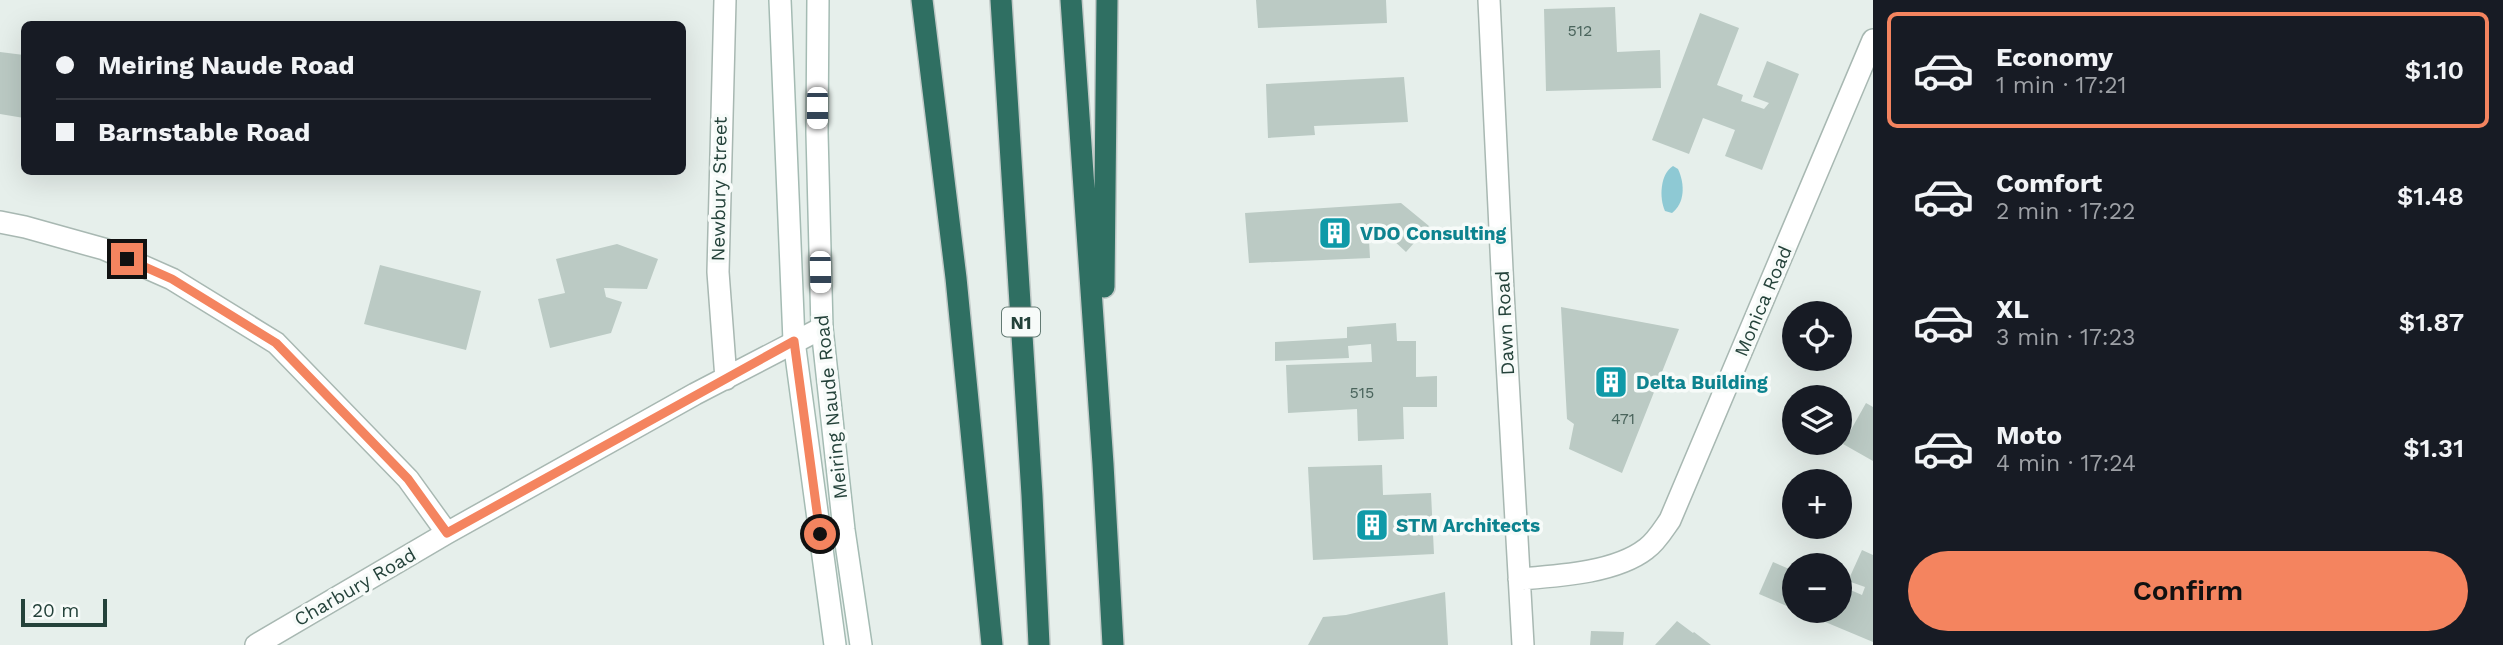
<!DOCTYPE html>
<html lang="en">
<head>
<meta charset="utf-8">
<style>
  body { margin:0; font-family:"Work Sans",sans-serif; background:#20242c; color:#f1f3f6; height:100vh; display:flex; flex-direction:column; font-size:26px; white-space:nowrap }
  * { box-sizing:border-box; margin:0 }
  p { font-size:23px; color:#9ea1a6 }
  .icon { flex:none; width:38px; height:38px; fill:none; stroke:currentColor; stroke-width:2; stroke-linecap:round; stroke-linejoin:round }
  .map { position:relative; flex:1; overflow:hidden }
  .sheet { display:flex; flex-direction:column; background:#171b24; width:630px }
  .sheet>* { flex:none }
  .hud { position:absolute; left:21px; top:21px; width:665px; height:154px; border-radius:10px; box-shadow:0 7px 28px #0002; display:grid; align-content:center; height:154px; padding:0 35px; background:#171b24 }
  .tools { position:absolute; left:1782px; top:301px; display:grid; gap:14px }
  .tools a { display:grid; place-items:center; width:70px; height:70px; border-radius:50%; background:#171b24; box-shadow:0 7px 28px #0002; font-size:35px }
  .scale { position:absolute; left:21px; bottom:18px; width:86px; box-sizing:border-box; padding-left:7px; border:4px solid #24423a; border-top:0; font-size:19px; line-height:24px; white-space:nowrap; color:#24423a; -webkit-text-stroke:5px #f7fbf9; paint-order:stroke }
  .end { position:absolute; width:32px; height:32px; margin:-16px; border:9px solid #f4845f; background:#111; box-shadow:0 0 0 4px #111 }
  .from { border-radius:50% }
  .car { position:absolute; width:21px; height:42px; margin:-21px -10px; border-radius:9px; box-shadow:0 0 5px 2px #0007; background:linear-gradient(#fff 24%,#345 0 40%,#fff 0 76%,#345 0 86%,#fff 0) }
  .hud b { display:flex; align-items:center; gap:24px; height:66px; font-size:26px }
  .hud b+b { border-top:2px solid #363941 }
  .hud i { width:18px; height:18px; background:#f1f3f6 }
  ul { padding:12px 0 0; list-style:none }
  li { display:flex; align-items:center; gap:21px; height:116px; margin:0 14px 10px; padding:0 21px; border:4px solid transparent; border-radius:10px }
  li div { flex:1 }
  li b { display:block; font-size:26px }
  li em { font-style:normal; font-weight:600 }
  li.selected { border-color:#f4845f }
  li>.icon { width:63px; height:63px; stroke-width:1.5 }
  .button { display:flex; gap:14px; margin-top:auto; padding:14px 35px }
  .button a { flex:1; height:80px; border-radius:42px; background:#f4845f; color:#111; font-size:28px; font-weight:600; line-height:80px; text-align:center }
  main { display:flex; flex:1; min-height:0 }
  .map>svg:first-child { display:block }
  .water { fill:#8ec9d4 }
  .building { fill:#bbcac4 }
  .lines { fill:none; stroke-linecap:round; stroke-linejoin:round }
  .street-casing { stroke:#a8b8b2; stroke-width:24 }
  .secondary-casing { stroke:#a4bbb3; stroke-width:24 }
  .highway-casing { stroke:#c2cac8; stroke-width:24 }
  .street { stroke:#fff; stroke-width:21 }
  .secondary { stroke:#fff; stroke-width:21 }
  .highway { stroke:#2f6f62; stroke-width:21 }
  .route { stroke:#f4845f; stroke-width:9 }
  .labels { text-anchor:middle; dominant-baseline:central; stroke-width:7; stroke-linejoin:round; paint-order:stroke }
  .number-label { font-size:16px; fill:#4a645c }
  .shield { fill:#f7fbf9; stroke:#637a73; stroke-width:2 }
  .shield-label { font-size:18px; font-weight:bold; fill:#24423a }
  .street-label { font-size:19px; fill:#24423a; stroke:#f7fbf9 }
  .culture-label { font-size:19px; font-weight:bold; fill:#0d838f; stroke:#f7fbf9; text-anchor:start }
</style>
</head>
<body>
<main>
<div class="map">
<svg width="1873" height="645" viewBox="0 0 1873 645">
  <rect width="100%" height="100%" fill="#e6efeb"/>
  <!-- water -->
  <path class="water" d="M1673,166L1678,169C1685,184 1685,203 1672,213L1665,211C1659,198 1660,174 1673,166Z"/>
  <!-- building -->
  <path class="building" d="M1256,0H1386L1387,23L1258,28Z
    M1615,7L1617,52L1660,50L1661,88L1546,91L1544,9Z
    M1700,13L1739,28L1717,85L1743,95L1741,101L1764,109L1769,103L1753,97L1767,61L1799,74L1762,170L1725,156L1735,130L1703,118L1689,154L1652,140Z
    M0,52L24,55V118L0,114Z
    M1404,77L1408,122L1314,126L1315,135L1268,138L1266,84Z
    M1401,203L1429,226L1406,252L1392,239L1369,240L1370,258L1249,263L1245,213Z
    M617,244L658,259L647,289L604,288L606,297L622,302L611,333L550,348L538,299L565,293L556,259Z
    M380,265L481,291L466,350L364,324Z
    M1561,307L1679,329L1622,473L1569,449L1574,424L1567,419Z
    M1396,323L1397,341H1416V377L1437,376V407H1403L1404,439L1358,441L1357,409L1288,413L1286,365L1372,362L1371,344L1348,346L1349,358L1275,361V342L1347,338V327Z
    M1866,403L1873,407V461L1843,444Z
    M1382,465L1383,495L1431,493L1434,554L1313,560L1308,467Z
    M1862,550L1873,555V642L1799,611H1839V585L1862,595L1865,587L1848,581Z
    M1773,562L1794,571V609L1759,594Z
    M1445,592L1448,645H1308L1323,617L1346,615Z
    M1677,621L1693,633L1694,632L1711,645H1655Z
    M1591,631L1624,632L1623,645H1590Z"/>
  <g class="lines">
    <defs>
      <path id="street" d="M725,0L718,272L726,379
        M1489,0L1503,291L1523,645
        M0,222L25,227L104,249L172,279L276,343L408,479L447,533
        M1519,579C1557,576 1615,573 1646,549C1656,542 1663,530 1670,520L1873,40
        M256,645L447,533L695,394L822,328"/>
      <path id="secondary" d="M780,0L794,341L835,645
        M818,0L817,133L822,328L844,530L861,645"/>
      <path id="highway" d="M922,0L956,278L992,645
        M1001,0L1032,495L1039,645
        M1071,0L1103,464L1113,645
        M1104,287L1107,0"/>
    </defs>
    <!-- street casing -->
    <use href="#street" class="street-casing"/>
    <!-- secondary casing -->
    <use href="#secondary" class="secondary-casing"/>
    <!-- highway casing -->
    <use href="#highway" class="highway-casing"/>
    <!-- street -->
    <use href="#street" class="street"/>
    <!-- secondary -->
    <use href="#secondary" class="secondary"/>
    <!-- highway -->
    <use href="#highway" class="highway"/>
  </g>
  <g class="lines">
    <!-- route -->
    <path class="route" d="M127,259L172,279L276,343L408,479L447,533L794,341L820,534"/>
  </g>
  <!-- icons -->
  <defs>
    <symbol id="building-square" viewBox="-11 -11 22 22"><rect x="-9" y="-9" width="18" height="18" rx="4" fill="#0f9aa8" stroke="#f7fbf9"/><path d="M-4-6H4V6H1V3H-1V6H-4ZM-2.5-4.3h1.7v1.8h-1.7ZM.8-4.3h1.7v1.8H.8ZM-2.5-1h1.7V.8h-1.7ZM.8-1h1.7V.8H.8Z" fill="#fff"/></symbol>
  </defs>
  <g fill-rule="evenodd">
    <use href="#building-square" x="1316" y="214" width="38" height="38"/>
    <use href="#building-square" x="1592" y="363" width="38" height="38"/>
    <use href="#building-square" x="1353" y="506" width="38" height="38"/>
  </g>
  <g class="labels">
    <!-- number labels -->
    <g class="number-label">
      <text x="1580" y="30">512</text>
      <text x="1362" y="392">515</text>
      <text x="1623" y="418">471</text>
    </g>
    <!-- shield labels -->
    <rect class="shield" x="1002" y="307.5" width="38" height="29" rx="5"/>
    <g class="shield-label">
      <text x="1021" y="322">N1</text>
    </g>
    <!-- street labels -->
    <g class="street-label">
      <text transform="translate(719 189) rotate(-89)">Newbury Street</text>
      <text transform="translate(1763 301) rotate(-67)">Monica Road</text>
      <text transform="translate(1505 323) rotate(-93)">Dawn Road</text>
      <text transform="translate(831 407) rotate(-96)">Meiring Naude Road</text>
      <text transform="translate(355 587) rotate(-30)">Charbury Road</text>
    </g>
    <!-- culture labels -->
    <g class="culture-label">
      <text x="1360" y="233">VDO Consulting</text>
      <text x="1636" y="382">Delta Building</text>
      <text x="1396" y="525">STM Architects</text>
    </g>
  </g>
</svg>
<div class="tools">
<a><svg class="icon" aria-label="locate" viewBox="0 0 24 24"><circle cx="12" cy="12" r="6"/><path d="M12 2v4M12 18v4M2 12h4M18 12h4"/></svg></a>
<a><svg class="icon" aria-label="layers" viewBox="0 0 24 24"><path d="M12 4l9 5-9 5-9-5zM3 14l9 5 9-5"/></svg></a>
<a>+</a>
<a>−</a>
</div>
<div class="scale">20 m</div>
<i class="end from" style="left:820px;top:534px"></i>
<i class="end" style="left:127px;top:259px"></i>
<i class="car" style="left:817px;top:108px;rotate:180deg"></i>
<i class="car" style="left:820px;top:272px;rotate:179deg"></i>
<div class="hud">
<b><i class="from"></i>Meiring Naude Road</b>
<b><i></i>Barnstable Road</b>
</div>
</div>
<section class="sheet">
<ul>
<li class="selected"><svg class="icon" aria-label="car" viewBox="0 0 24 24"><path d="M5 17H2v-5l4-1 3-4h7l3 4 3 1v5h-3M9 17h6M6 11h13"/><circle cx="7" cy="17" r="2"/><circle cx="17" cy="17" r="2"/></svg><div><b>Economy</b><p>1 min · 17:21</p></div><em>$1.10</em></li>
<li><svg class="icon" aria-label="car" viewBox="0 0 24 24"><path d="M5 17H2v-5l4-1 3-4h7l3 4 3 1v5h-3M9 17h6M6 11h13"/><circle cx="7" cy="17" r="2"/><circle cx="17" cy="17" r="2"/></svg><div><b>Comfort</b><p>2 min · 17:22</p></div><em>$1.48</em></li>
<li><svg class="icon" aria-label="car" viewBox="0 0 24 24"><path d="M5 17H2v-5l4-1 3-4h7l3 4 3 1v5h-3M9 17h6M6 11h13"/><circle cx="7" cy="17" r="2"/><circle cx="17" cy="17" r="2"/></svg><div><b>XL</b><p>3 min · 17:23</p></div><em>$1.87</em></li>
<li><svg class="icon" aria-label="car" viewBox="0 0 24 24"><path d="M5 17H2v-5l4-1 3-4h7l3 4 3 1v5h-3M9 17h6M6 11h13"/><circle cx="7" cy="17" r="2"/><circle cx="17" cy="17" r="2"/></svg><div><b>Moto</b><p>4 min · 17:24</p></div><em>$1.31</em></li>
</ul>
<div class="button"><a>Confirm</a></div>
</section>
</main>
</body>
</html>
